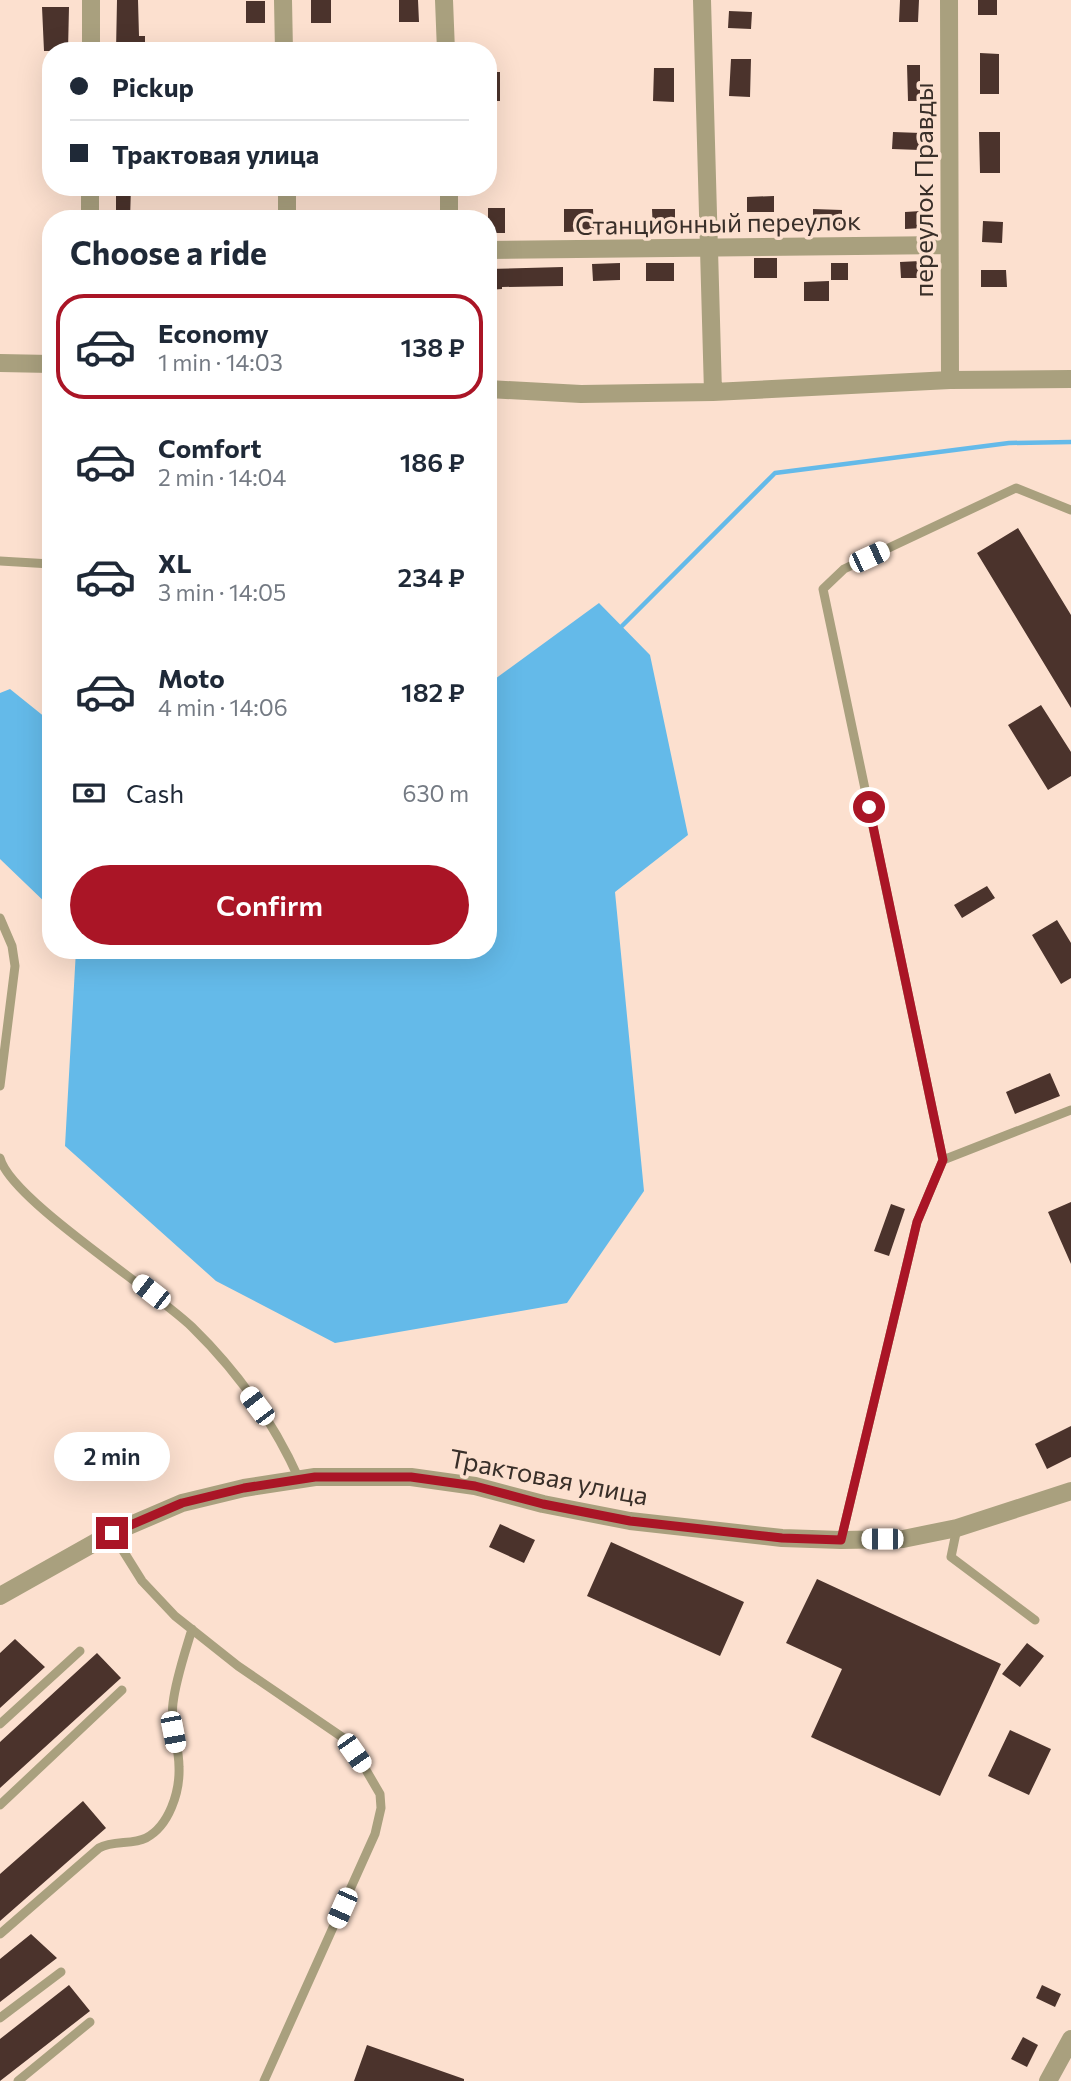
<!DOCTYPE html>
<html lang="en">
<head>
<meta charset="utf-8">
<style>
  body { margin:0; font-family:Commissioner,sans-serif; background:#f6f6f7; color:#1f2937; height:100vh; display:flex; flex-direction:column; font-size:26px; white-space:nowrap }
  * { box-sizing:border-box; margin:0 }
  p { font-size:23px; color:#747a83 }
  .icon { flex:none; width:38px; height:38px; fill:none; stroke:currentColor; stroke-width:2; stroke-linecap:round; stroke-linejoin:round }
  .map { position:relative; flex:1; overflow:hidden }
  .side { position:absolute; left:42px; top:210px; width:455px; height:749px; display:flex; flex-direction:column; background:#fff; border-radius:28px; box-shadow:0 7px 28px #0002 }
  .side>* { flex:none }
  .hud { position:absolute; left:42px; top:42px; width:455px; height:154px; border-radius:28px; box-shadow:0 7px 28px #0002; display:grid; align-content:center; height:154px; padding:0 28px; background:#fff }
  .end { position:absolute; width:32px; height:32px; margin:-16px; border:9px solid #aa1526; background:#fff; box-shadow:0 0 0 4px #fff }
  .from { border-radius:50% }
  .bubble { position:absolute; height:49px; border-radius:24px; background:#fff; box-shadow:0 7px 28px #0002; font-size:23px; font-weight:600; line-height:49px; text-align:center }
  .car { position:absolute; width:21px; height:42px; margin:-21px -10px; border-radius:9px; box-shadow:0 0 5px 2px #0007; background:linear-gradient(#fff 24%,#345 0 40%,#fff 0 76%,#345 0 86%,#fff 0) }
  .hud b { display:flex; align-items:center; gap:24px; height:66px; font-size:26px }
  .hud b+b { border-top:2px solid #e0e1e3 }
  .hud i { width:18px; height:18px; background:#1f2937 }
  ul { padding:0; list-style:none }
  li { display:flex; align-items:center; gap:21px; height:105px; margin:0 14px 10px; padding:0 14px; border:4px solid transparent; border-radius:28px }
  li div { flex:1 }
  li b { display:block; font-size:26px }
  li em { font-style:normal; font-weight:600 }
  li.current { border-color:#aa1526 }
  li>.icon { width:63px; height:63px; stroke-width:1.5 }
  h2 { padding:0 28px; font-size:32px; line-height:84px }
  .pay { display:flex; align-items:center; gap:18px; height:77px; padding:0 28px; font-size:26px }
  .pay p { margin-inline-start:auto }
  .action { display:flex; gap:14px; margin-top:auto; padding:14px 28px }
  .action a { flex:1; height:80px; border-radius:42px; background:#aa1526; color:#fff; font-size:28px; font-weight:600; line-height:80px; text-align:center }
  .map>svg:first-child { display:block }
  .water { fill:#64bae9 }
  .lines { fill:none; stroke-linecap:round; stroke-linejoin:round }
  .stream { stroke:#64bae9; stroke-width:4.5 }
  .building { fill:#4b332c }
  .service { stroke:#a9a07e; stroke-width:9 }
  .minor { stroke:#a9a07e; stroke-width:18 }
  .tertiary { stroke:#a9a07e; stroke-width:18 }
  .route { stroke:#aa1526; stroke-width:9 }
  .labels { text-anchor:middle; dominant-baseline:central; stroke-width:7; stroke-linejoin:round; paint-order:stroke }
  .street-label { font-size:26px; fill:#392f29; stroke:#fce0cf }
</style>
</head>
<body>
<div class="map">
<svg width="1071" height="2081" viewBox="0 0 1071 2081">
  <rect width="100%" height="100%" fill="#fce0cf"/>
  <!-- water -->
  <path class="water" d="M599,603L650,655L688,835L615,892L644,1191L567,1303L335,1343L216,1281L65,1146L76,950H488V684Z
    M10,689L51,722V908L0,859V693Z"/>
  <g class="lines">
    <!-- stream -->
    <path class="stream" d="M622,626L775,473L1009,443L1071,442"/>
  </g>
  <!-- building -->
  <path class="building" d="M117,0H138L139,36H145V51H116Z
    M311,0H331V23H311Z
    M399,0H418L419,22H399Z
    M900,0H919L918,22H899Z
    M978,0H997V15H978Z
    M246,1H265V23H246Z
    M42,7H69L68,51H44Z
    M729,11L752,12L751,29L728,28Z
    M980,53L999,54V94H980Z
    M731,59H751L750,97L729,96Z
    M907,65H920V101H908Z
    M654,68H674V102L653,101Z
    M488,72H500V101H488Z
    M893,132L921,133L920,150L892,149Z
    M979,132H1000V173H980Z
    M116,187H131L130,219H116Z
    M774,196V212H747V197Z
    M488,208H505V233H488Z
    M564,209H593L594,231L564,232Z
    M652,209H675V232H653Z
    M813,209L842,210V230H813Z
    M921,211L922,228L905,229V212Z
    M983,221L1003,222L1002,243L982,242Z
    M754,258H777V278H754Z
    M920,261L921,278H901L900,262Z
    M620,263V280L593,281L592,264Z
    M646,263H674V281H646Z
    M831,263H848V280H831Z
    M563,267V286L502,287V289L488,290V269Z
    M981,270H1006L1007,287H981Z
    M829,281V301H804V282Z
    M1018,528L1071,615V708L977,553Z
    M1041,705L1071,752V776L1048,790L1008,725Z
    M987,886L995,898L962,918L954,905Z
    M1057,920L1071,943V978L1061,984L1032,935Z
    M1050,1073L1060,1096L1015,1114L1006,1092Z
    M1071,1202V1264L1048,1212Z
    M891,1204L905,1209L889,1256L874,1251Z
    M1071,1426V1457L1047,1469L1035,1444Z
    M500,1524L535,1540L524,1563L489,1547Z
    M611,1542L744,1602L720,1656L587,1596Z
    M817,1579L1001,1664L940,1796L811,1737L842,1669L786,1643Z
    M15,1639L45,1667L0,1708V1653Z
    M1027,1643L1044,1656L1020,1687L1002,1674Z
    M97,1653L121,1678L0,1788V1742Z
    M1010,1730L1051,1749L1029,1795L988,1776Z
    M83,1801L106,1828L0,1921V1874Z
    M31,1934L57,1958L0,2002V1959Z
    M69,1985L90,2011L0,2081V2039Z
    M1042,1985L1061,1994L1055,2007L1036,1998Z
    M1023,2037L1038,2045L1027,2067L1011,2059Z
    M367,2045L464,2079V2081H354Z"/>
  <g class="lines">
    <!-- service -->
    <path class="service" d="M0,561L51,564
      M0,918L12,946L15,966L0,1086
      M0,1158C10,1199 154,1290 192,1327C236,1370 274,1423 299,1479
      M943,1160L823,589L844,569L1016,488L1071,510
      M957,1528L951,1557L1035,1620
      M112,1533L142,1581L175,1616L238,1666L342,1737L366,1770L380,1794L381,1808L375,1834L264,2081
      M841,1540L917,1222L943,1160L1071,1110
      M0,1724L80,1651
      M0,1805L122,1690
      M0,1934L99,1848C113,1840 132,1845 146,1838C169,1826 180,1792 179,1767C179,1745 170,1725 173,1703C176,1678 185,1653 192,1629
      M0,2018L61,1972
      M18,2081L90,2022"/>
    <!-- minor -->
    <path class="minor" d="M283,0L284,51
      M444,0L446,51
      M702,0L713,392
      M949,0L950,380
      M91,51V0
      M287,187V219
      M449,187V219
      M90,219V187
      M488,250L948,245
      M0,363L51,364
      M488,389L581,394L713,392L950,380L1071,379"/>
    <!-- tertiary -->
    <path class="tertiary" d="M0,1596L112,1533L182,1503L244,1488L315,1477H411L475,1486L543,1504L630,1521L782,1538L841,1540L903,1539L957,1528L1071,1491
      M1048,2081L1071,2039"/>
  </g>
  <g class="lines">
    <!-- route -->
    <path class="route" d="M112,1533L182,1503L244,1488L315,1477H411L475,1486L543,1504L630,1521L782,1538L841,1540L917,1222L943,1160L869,807"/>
  </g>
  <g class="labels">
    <!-- street labels -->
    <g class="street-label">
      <text transform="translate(922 190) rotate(-90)">переулок Правды</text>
      <text transform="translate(718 222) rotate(-1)">Станционный переулок</text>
      <text transform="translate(549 1476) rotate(11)">Трактовая улица</text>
    </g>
  </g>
</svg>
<i class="end from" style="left:869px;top:807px"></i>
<i class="end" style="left:112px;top:1533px"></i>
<div class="bubble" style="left:54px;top:1432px;width:116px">2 min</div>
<i class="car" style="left:869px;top:557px;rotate:65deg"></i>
<i class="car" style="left:151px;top:1292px;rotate:308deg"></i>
<i class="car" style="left:257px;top:1406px;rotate:323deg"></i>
<i class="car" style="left:882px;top:1539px;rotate:270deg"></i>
<i class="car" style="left:173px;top:1732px;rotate:169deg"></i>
<i class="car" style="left:354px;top:1753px;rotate:145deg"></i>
<i class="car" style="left:342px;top:1908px;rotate:204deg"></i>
<div class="hud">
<b><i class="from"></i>Pickup</b>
<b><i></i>Трактовая улица</b>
</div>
<section class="side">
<h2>Choose a ride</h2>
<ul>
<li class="current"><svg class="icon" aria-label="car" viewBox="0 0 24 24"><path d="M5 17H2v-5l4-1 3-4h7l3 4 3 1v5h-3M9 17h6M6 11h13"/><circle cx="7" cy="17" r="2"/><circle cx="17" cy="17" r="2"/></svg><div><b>Economy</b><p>1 min · 14:03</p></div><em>138 ₽</em></li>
<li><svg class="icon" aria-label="car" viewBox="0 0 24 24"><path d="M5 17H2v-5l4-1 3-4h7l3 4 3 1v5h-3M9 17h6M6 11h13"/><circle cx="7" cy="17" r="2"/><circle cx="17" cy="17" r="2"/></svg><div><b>Comfort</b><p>2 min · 14:04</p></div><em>186 ₽</em></li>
<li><svg class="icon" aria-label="car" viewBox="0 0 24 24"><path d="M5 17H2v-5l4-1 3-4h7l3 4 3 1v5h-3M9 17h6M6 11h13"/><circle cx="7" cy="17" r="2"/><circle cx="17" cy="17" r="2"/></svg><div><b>XL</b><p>3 min · 14:05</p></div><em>234 ₽</em></li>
<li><svg class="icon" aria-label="car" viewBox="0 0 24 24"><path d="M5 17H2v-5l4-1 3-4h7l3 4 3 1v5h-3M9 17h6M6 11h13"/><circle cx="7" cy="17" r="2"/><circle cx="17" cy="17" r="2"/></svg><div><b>Moto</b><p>4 min · 14:06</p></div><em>182 ₽</em></li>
</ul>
<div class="pay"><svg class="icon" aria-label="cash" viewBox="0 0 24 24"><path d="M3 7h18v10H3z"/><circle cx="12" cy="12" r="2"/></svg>Cash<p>630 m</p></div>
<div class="action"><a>Confirm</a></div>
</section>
</div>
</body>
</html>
